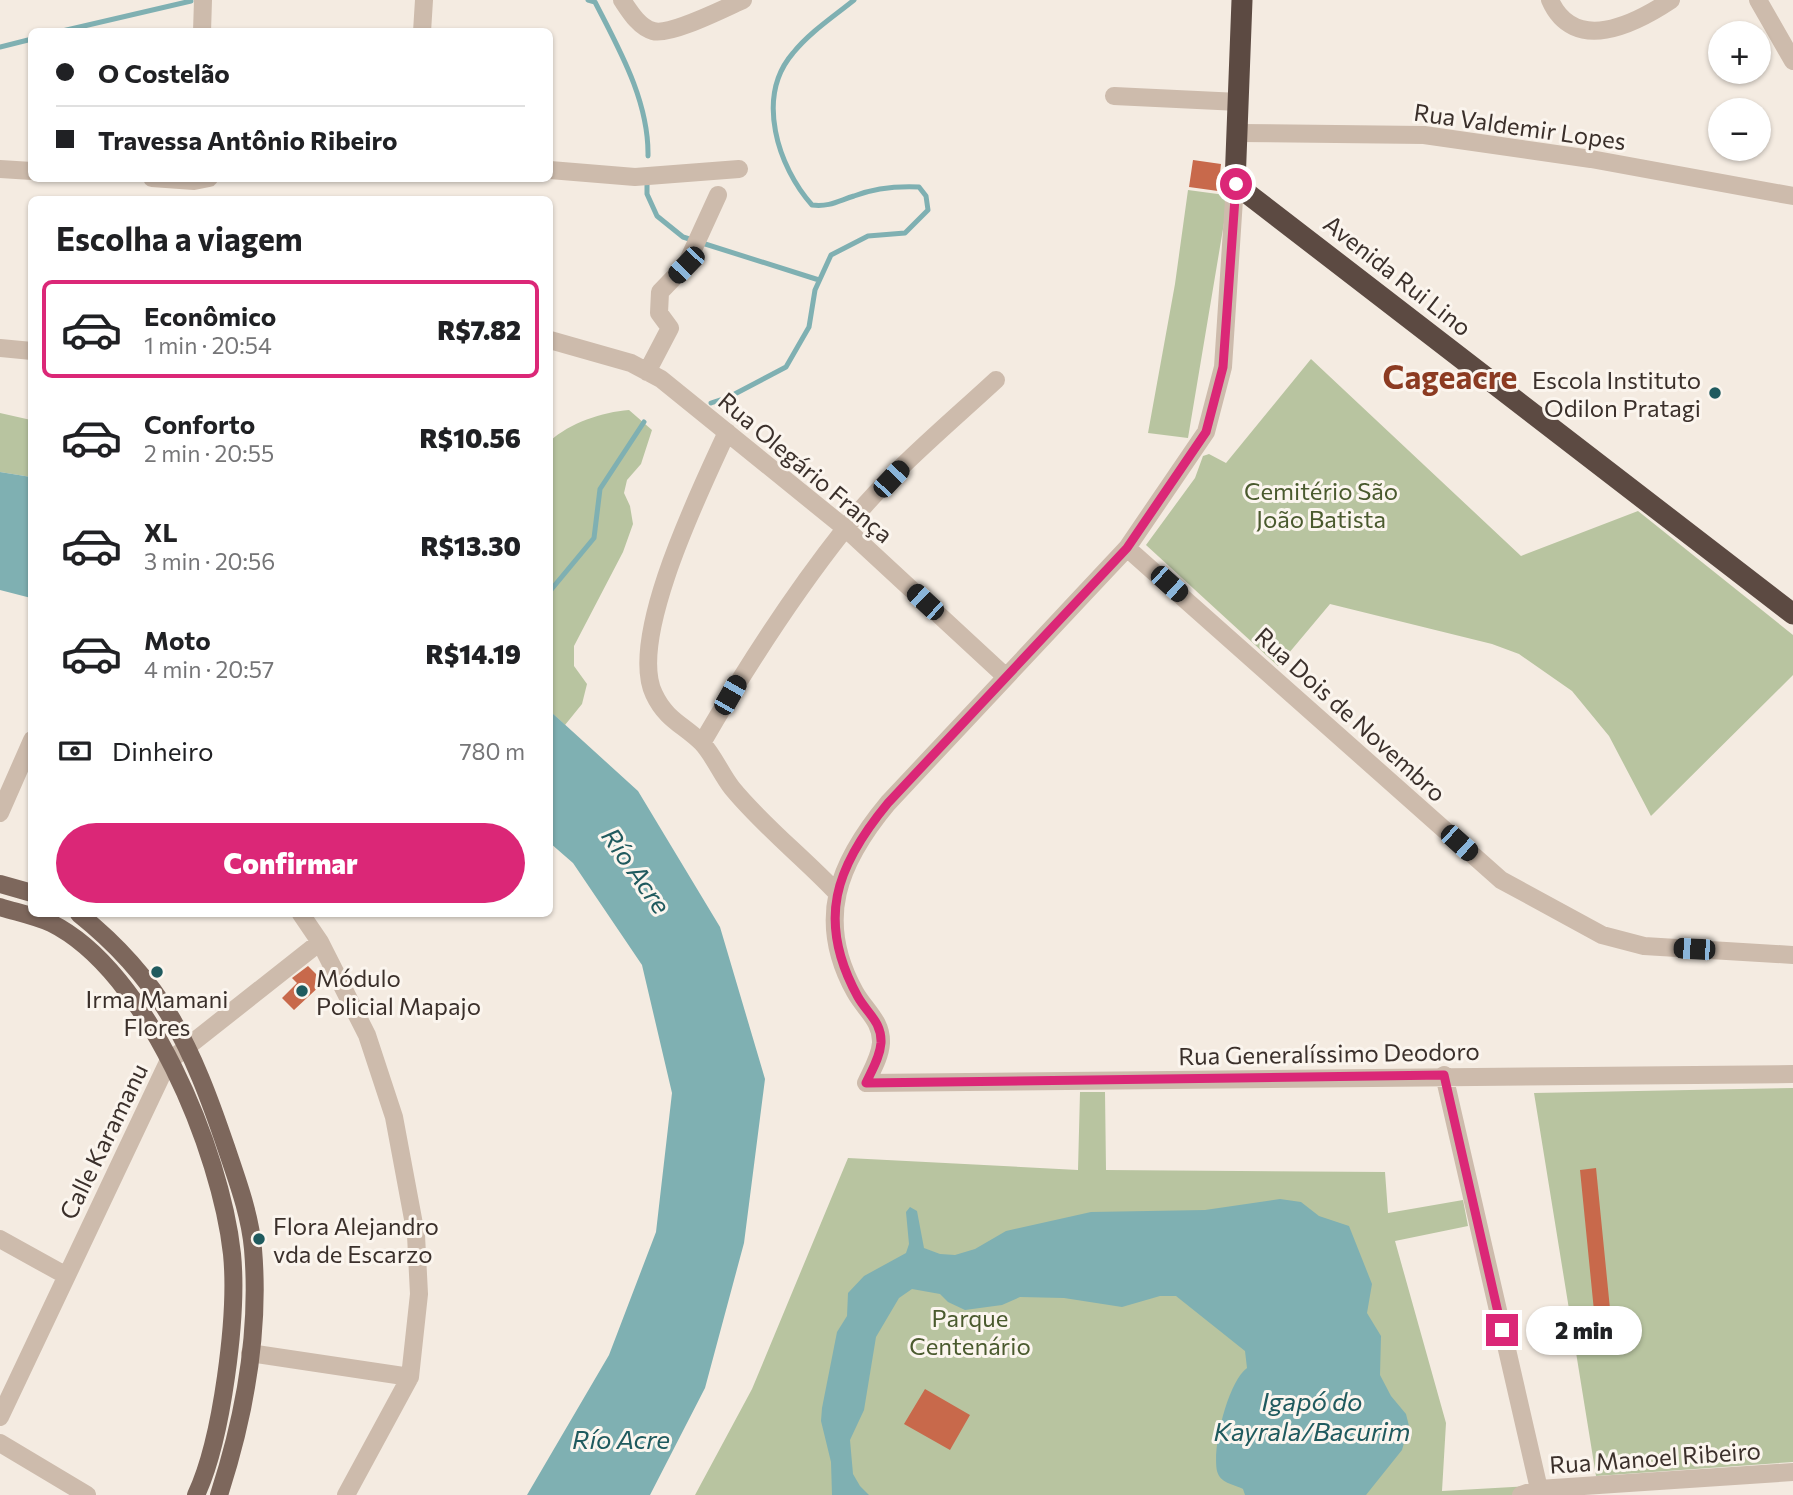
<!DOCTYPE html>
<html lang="pt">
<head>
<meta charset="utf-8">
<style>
  body { margin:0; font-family:Commissioner,sans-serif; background:#f6f6f6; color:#202124; height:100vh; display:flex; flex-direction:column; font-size:26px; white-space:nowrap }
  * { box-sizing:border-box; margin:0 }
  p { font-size:23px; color:#757577 }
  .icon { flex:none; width:38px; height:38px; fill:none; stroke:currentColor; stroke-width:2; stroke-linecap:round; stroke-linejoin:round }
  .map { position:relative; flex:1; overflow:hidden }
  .details { position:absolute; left:28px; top:196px; width:525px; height:721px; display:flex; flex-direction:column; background:#fff; border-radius:10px; box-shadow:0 2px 5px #0004 }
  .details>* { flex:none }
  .top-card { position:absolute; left:28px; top:28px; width:525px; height:154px; border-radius:10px; box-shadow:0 2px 5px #0004; display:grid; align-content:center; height:154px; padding:0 28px; background:#fff }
  .buttons { position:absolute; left:1708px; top:21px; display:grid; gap:14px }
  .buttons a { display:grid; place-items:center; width:63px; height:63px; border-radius:50%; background:#fff; box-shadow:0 2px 5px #0004; font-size:35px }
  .end { position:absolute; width:32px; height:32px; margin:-16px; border:9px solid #db2777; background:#fff; box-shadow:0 0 0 4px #fff }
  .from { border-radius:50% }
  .bubble { position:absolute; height:49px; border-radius:24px; background:#fff; box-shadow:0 2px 5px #0004; font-size:23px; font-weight:800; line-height:49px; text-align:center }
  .car { position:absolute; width:21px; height:42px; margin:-21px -10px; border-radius:9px; box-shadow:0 0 5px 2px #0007; background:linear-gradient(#222 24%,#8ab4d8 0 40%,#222 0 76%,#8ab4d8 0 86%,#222 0) }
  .top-card b { display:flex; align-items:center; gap:24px; height:66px; font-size:26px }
  .top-card b+b { border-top:2px solid #e0e0e0 }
  .top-card i { width:18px; height:18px; background:#202124 }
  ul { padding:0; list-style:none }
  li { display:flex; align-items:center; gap:21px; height:98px; margin:0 14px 10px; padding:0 14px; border:4px solid transparent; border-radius:10px }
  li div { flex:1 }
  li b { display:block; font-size:26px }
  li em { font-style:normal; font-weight:800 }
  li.on { border-color:#db2777 }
  li>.icon { width:63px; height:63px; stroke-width:1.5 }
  h2 { padding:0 28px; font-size:32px; line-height:84px }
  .pay { display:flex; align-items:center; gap:18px; height:77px; padding:0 28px; font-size:26px }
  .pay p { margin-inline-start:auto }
  .cta { display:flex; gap:14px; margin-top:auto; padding:14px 28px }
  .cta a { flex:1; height:80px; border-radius:42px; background:#db2777; color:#fff; font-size:28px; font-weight:800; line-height:80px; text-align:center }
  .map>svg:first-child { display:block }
  .green { fill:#b8c4a0 }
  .water { fill:#7fb0b2 }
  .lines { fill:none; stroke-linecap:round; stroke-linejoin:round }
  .stream { stroke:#7fb0b2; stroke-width:5 }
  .building { fill:#c8694b }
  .street { stroke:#cdbbac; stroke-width:18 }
  .primary { stroke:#7d675c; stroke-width:18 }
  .highway { stroke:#5c4a42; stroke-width:21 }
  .route { stroke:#db2777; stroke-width:9 }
  .poi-dot { fill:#1f5a5e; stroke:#fbf5ee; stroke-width:2.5 }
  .labels { text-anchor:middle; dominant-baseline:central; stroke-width:6; stroke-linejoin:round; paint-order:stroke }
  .street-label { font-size:24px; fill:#3b302b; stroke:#fbf5ee }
  .poi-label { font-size:24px; fill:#3b302b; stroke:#fbf5ee; text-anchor:start }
  .park-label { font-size:24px; fill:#4a5a2e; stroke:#fbf5ee }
  .water-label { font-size:26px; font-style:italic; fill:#1f5a5e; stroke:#fbf5ee }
  .district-label { font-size:32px; font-weight:bold; fill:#8c3b22; stroke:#fbf5ee }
</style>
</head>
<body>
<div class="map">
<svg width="1793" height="1495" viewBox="0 0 1793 1495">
  <rect width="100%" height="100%" fill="#f4ebe1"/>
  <!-- green -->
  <path class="green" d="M1188,190L1225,195V217L1188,438L1148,433L1175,284Z
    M1311,359L1521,556L1638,511L1793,635V675L1651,816L1609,736L1572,691L1519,654L1492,644L1330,604L1278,666L1146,545L1195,478L1203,456L1209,454L1226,463Z
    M629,410L652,430L641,464L627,480L624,493L630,506L633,524L623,552L574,646V666L587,684L582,704L565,725L550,711V441C570,423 602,412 629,410Z
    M0,413L31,420V477L0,472Z
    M1793,1088V1462L1596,1476L1534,1093Z
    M1080,1092H1105L1106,1170L1385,1172L1388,1213L1463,1200L1468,1226L1395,1241L1446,1423L1442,1491L1529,1486L1512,1495H695L752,1389L848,1158L1078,1170Z"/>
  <!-- water -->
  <path class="water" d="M0,472L31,477V598L0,590Z
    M550,711L638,791L720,927L765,1079L744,1243L705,1388L650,1495H527L609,1355L656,1232L672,1093L642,965L573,863L550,843Z
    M1280,1199L1301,1202L1319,1216L1349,1226L1372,1284L1367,1313L1381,1336L1380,1375L1391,1396L1406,1414L1409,1426L1402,1450L1366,1495H1245L1243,1489C1233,1484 1220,1483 1217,1471C1212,1447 1228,1382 1247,1368L1245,1351L1176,1296H1160L1122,1307L1064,1298L1020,1297L1002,1305L965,1310L948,1302L940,1294L912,1289L899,1298L876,1337L864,1410L850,1440L853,1474L860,1486L869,1495H832L831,1462L821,1421L822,1408L837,1332L847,1316L848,1293L864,1276L906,1253L909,1244L906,1212L910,1207L917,1211L924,1248L940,1254L955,1255L975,1249L1006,1231L1091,1212L1205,1210Z"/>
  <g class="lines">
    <!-- stream -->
    <path class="stream" d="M588,0L595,2C619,49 649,101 648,156
      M58,32L191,1
      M0,47L32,39
      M647,182V194L657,216L683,237L819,280
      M711,403L729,397L786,367L809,327L815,290L831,255L868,236L905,233L928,210L926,196L919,187C897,186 875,188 854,196C838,201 830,207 812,205C778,167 755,97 793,53C810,32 833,17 854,0
      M550,591L594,538L600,489L644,422"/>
  </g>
  <!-- building -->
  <path class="building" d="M1193,160L1221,164L1218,191L1189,187Z
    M308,966L324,982L294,1010L282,998L297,983L292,978Z
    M1596,1168L1611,1319L1595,1321L1580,1170Z
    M925,1389L970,1415L950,1450L904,1424Z"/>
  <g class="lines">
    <!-- street -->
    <path class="street" d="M622,0C630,12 639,27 653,31C670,36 725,8 743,0
      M1550,0C1574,55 1635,24 1671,0
      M1758,0L1793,61
      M202,32L203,0
      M422,32L424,0
      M1114,96L1239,102
      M1237,133L1424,135L1591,159L1793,196
      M0,169L32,171
      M550,170L635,177L739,169
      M152,178L194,181L209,178
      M550,340L631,363L661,379L845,528L1005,676
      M0,348L32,351
      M647,372L670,328L659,313L660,292L686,265L718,195
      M727,432C702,487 627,638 654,694C666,720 684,725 702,743C714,756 721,774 732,788C763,826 803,857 837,893
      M1127,548L1501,880L1602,935L1644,946L1793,955
      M702,743C745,669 791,597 844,530C888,474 944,428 996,380
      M0,813L32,740
      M301,914L320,942L367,1035L394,1117L416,1235L419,1294L410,1377L346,1495
      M1444,1075L1539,1489
      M866,1083C872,1070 880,1057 881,1043C882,1021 865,1010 855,992C815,920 838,863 888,803L1127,548L1206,432L1223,367L1235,184
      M866,1083L1793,1074
      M0,1239L65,1275
      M250,1353L410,1377
      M0,1417L168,1062L320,942
      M0,1443L87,1495
      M1521,1495L1539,1489L1793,1472"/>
    <!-- primary -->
    <path class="primary" d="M0,884L32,893
      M0,907C16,912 35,916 51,923C148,971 221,1152 232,1254C238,1315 222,1440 196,1495
      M79,914C163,981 192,1047 226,1147C237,1180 250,1214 253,1249C260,1331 244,1418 219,1495"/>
    <!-- highway -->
    <path class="highway" d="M1242,0L1235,184L1793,614"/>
  </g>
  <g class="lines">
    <!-- route -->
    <path class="route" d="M1236,184L1223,367L1206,432L1127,548L888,803C835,867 816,921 858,997C867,1013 882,1022 881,1043C880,1057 872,1070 866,1083L1444,1075L1502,1330"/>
  </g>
  <!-- markers -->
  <g class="poi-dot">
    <circle cx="1715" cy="393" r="7"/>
    <circle cx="157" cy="972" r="7"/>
    <circle cx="302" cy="991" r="7"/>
    <circle cx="259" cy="1239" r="7"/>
  </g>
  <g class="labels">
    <!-- street labels -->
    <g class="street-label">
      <text transform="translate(1520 126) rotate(8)">Rua Valdemir Lopes</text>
      <text transform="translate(1398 275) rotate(38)">Avenida Rui Lino</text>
      <text transform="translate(806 467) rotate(40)">Rua Olegário França</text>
      <text transform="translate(1351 714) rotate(42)">Rua Dois de Novembro</text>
      <text transform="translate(1329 1053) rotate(-1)">Rua Generalíssimo Deodoro</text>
      <text transform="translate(103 1141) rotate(-64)">Calle Karamanu</text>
      <text transform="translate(1655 1457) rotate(-4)">Rua Manoel Ribeiro</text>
    </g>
    <!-- poi labels -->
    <g class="poi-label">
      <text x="1701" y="379" text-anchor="end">Escola Instituto<tspan x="1701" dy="28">Odilon Pratagi</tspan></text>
      <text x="316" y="977">Módulo<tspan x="316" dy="28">Policial Mapajo</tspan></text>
      <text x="157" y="998" text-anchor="middle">Irma Mamani<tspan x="157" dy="28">Flores</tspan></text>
      <text x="273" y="1225">Flora Alejandro<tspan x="273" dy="28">vda de Escarzo</tspan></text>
    </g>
    <!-- park labels -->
    <g class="park-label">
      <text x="1321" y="490">Cemitério São<tspan x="1321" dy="28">João Batista</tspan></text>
      <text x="970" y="1317">Parque<tspan x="970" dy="28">Centenário</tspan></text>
    </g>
    <!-- water labels -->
    <g class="water-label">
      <text transform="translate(637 870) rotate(55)">Río Acre</text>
      <text x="1312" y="1400">Igapó do<tspan x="1312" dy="30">Kayrala/Bacurim</tspan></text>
      <text x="621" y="1438">Río Acre</text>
    </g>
    <!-- district labels -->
    <g class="district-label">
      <text x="1450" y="376">Cageacre</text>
    </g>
  </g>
</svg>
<div class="buttons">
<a>+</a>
<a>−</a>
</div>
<i class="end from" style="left:1236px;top:184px"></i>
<i class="end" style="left:1502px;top:1330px"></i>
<div class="bubble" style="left:1526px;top:1306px;width:116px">2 min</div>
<i class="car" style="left:686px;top:265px;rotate:224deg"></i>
<i class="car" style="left:891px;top:479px;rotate:43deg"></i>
<i class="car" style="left:1169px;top:584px;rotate:132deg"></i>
<i class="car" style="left:925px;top:602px;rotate:313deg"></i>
<i class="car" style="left:730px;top:695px;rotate:30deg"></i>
<i class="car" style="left:1459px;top:843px;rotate:132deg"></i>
<i class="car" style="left:1694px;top:949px;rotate:273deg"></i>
<div class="top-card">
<b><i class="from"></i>O Costelão</b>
<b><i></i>Travessa Antônio Ribeiro</b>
</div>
<section class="details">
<h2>Escolha a viagem</h2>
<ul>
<li class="on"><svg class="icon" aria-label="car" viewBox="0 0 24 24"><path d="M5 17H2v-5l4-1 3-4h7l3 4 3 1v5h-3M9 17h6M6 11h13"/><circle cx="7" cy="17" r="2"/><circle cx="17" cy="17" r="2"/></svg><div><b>Econômico</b><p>1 min · 20:54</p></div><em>R$7.82</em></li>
<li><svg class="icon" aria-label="car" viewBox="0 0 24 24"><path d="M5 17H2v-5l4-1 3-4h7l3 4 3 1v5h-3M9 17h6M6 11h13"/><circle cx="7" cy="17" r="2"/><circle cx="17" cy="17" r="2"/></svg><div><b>Conforto</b><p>2 min · 20:55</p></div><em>R$10.56</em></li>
<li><svg class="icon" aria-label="car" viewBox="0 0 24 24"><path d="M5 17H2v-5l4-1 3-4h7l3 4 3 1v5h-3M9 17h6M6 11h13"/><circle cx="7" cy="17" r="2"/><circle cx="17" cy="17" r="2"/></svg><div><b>XL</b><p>3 min · 20:56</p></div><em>R$13.30</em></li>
<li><svg class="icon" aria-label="car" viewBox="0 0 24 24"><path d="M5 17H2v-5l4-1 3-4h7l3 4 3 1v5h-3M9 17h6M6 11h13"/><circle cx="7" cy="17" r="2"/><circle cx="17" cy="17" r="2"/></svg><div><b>Moto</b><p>4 min · 20:57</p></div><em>R$14.19</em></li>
</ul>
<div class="pay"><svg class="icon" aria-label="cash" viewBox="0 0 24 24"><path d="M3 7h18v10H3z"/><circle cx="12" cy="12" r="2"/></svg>Dinheiro<p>780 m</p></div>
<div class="cta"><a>Confirmar</a></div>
</section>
</div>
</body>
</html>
